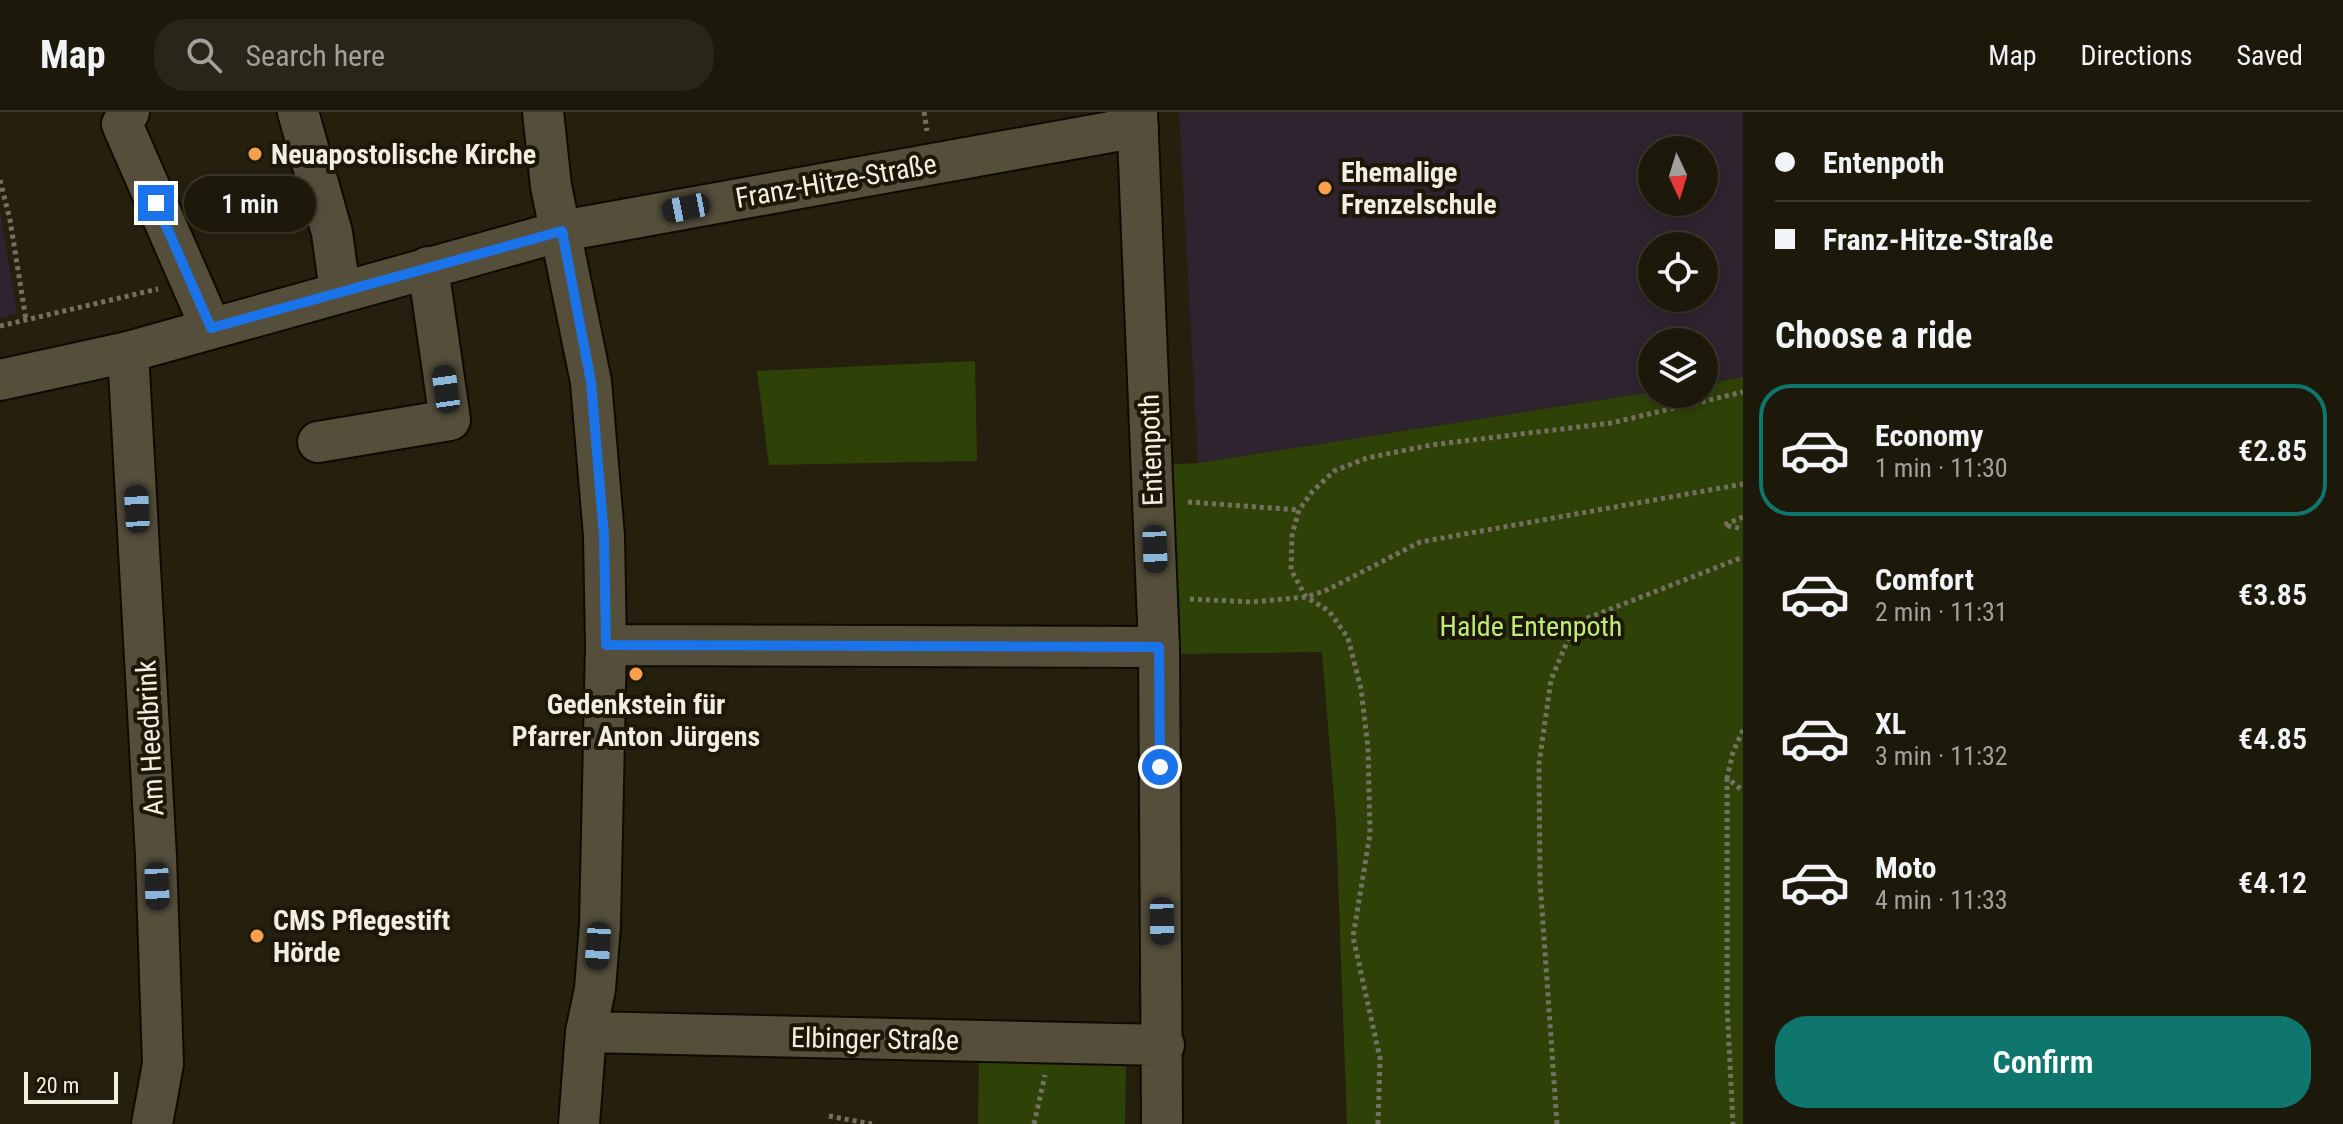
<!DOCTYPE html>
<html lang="en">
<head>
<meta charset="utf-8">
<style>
  body { margin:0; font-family:"Roboto Condensed",sans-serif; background:#292518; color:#f1f3f6; height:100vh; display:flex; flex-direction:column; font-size:30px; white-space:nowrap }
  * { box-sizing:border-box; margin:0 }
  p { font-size:26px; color:#a0a09c }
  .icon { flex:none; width:44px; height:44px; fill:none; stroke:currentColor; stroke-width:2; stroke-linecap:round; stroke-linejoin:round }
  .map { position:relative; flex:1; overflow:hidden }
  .side { display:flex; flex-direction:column; background:#1c180a; width:600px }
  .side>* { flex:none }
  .guide { display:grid; align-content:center; height:176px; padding:0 32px; background:#1c180a }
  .needle { width:52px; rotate:176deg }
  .controls { position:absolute; left:1638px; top:24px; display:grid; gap:16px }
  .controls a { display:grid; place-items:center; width:80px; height:80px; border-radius:50%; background:#1c180a; box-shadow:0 4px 12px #0003,0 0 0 2px #3a372b; font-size:40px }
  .scale { position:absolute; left:24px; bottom:20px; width:94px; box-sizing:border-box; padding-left:8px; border:4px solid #f1eee2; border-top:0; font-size:22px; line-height:28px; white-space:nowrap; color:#f1eee2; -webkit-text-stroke:6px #1c1706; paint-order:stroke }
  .end { position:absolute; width:36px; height:36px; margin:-18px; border:10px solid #1a73e8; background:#fff; box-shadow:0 0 0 4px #fff }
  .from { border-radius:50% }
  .bubble { position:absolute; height:56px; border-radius:28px; background:#1c180a; box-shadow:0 4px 12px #0003,0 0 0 2px #3a372b; font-size:26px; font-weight:600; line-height:56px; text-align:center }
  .car { position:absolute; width:24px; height:48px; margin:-24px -12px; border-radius:10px; box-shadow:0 0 6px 2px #0007; background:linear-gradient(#222 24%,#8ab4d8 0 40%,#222 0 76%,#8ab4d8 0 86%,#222 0) }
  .guide b { display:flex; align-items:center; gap:28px; height:76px; font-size:30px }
  .guide b+b { border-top:2px solid #3a372b }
  .guide i { width:20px; height:20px; background:#f1f3f6 }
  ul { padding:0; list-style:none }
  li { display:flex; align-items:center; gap:24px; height:132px; margin:0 16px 12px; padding:0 16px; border:4px solid transparent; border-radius:32px }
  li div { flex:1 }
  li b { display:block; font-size:30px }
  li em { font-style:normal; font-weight:600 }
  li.current { border-color:#0f766e }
  li>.icon { width:72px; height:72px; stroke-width:1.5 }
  h2 { padding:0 32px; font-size:36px; line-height:96px }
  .button { display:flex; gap:16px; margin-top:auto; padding:16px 32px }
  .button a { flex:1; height:92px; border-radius:32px; background:#0f766e; color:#fff; font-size:32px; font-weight:600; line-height:92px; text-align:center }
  header { display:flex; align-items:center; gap:48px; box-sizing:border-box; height:112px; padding:0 40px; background:#1c180a; border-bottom:2px solid #3a372b }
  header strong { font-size:38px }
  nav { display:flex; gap:44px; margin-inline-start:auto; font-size:28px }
  .search { width:560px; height:72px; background:#292518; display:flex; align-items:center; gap:20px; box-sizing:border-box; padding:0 28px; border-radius:32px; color:#a0a09c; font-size:30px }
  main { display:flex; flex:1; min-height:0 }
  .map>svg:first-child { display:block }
  .education { fill:#2f2330; fill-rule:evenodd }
  .green { fill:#2e4106 }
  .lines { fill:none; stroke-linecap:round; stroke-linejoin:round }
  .minor-casing { stroke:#0e0a00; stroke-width:44 }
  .path { stroke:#757161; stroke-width:5; stroke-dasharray:4 4; stroke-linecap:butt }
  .minor { stroke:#544e3b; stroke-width:40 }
  .route { stroke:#1a73e8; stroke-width:10 }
  .poi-dot { fill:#f8a04b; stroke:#1c1706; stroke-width:3 }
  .labels { text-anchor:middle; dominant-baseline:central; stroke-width:8; stroke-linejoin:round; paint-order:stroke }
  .poi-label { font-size:28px; font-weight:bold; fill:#f1eee2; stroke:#1c1706; text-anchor:start }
  .street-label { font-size:28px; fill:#f1eee2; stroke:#1c1706 }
  .park-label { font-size:28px; fill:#bfeb78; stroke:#1c1706 }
</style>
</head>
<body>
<header>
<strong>Map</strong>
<div class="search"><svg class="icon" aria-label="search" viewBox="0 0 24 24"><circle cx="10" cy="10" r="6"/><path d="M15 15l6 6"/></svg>Search here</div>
<nav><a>Map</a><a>Directions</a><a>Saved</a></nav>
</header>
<main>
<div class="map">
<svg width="1743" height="1012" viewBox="0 0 1743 1012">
  <rect width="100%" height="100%" fill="#25200e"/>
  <!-- education -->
  <path class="education" d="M1179,0H1743V265L1704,271V230H1652V280L1198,351ZM1652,38H1704V90H1652ZM1652,134H1704V186H1652Z
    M0,99L17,202L0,206Z"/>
  <!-- green -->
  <path class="green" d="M975,249L977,349L769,353L757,259Z
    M1743,265V1012H1347L1336,711L1322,540L1173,542L1166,353L1198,351L1652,280V282H1704V272Z
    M979,947L1126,950L1125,1012H978Z"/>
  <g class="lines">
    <defs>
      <path id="minor" d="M129,0L122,12L211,216
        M298,0L332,121L340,179
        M543,0L551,74L591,270L604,424L606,533L600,813L595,877L586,920L579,1012
        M1137,0L1159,535L1162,1012
        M128,240L156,744L163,952L152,1012
        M0,268L128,240L562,119L1138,15
        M318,330L450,308L428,155
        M606,533L1159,535
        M586,920L1164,933"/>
    </defs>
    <!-- minor casing -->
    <use href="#minor" class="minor-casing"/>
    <!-- path -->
    <path class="path" d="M924,0L927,19
      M0,68L10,108L26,208
      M0,214L158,177
      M1188,390L1299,398
      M1743,405L1724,413L1743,417
      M1190,487L1251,490L1306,485L1327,478L1420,430L1743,372
      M1743,618L1733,640L1727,666L1743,679
      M1727,666V892L1733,1012
      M829,1004L872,1012
      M1034,1012L1045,963
      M1378,1012L1380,946L1353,825L1370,722L1368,636L1361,577L1348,526L1329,499L1306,485L1291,458L1292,423L1299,398L1312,380L1334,359L1367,346L1431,333L1611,311L1743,280
      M1557,1012L1540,769L1539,652L1551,568L1575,511L1743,445"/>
    <!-- minor -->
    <use href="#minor" class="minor"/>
  </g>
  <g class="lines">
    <!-- route -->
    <path class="route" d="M156,91L211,216L562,119L591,270L604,424L606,533L1159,535L1160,655"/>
  </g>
  <!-- markers -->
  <g class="poi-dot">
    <circle cx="255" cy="42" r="8"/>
    <circle cx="1325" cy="76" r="8"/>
    <circle cx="636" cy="562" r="8"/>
    <circle cx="257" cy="824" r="8"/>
  </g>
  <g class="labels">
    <!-- poi labels -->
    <g class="poi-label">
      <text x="271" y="42">Neuapostolische Kirche</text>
      <text x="1341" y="60">Ehemalige<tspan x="1341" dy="32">Frenzelschule</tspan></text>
      <text x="636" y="592" text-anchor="middle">Gedenkstein für<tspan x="636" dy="32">Pfarrer Anton Jürgens</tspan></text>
      <text x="273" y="808">CMS Pflegestift<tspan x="273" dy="32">Hörde</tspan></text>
    </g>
    <!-- street labels -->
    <g class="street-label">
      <text transform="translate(836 69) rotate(-10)">Franz-Hitze-Straße</text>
      <text transform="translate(1151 338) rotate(-92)">Entenpoth</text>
      <text transform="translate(150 626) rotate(-93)">Am Heedbrink</text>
      <text transform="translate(875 927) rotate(1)">Elbinger Straße</text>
    </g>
    <!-- park labels -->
    <g class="park-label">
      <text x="1531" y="514">Halde Entenpoth</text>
    </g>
  </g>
</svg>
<div class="controls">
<a><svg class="needle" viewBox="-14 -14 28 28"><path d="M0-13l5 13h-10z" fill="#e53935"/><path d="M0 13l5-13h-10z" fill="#a0a09c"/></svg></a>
<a><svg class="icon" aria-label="locate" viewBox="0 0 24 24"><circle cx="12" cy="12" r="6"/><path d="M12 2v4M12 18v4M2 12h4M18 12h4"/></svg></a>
<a><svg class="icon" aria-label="layers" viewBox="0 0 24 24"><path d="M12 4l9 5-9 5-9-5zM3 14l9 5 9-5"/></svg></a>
</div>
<div class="scale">20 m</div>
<i class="end from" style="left:1160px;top:655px"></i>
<i class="end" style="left:156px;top:91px"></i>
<div class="bubble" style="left:184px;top:64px;width:132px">1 min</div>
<i class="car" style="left:686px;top:96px;rotate:259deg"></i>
<i class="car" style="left:446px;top:277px;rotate:352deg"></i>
<i class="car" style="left:137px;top:397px;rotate:357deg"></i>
<i class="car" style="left:1155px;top:437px;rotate:178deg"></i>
<i class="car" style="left:157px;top:774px;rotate:178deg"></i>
<i class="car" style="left:1162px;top:809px;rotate:179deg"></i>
<i class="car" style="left:598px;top:834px;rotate:184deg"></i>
</div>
<section class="side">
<div class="guide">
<b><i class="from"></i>Entenpoth</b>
<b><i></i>Franz-Hitze-Straße</b>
</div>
<h2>Choose a ride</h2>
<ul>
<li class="current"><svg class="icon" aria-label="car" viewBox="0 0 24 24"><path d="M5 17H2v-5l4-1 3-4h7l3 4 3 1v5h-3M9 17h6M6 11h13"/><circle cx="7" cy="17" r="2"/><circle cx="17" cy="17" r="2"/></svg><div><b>Economy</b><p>1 min · 11:30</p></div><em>€2.85</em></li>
<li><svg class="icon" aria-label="car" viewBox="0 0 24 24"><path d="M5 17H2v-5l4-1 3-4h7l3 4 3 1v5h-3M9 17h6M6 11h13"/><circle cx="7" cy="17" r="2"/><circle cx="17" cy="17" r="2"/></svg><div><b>Comfort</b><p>2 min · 11:31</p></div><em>€3.85</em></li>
<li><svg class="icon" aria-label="car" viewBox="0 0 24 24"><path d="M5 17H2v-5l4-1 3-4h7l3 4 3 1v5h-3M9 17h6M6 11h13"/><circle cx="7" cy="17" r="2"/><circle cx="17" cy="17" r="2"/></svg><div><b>XL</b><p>3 min · 11:32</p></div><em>€4.85</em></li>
<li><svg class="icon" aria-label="car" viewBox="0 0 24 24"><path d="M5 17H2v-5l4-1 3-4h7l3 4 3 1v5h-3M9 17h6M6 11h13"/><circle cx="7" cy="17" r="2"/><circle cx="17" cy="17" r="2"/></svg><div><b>Moto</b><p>4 min · 11:33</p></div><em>€4.12</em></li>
</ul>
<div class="button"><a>Confirm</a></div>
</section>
</main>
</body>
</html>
